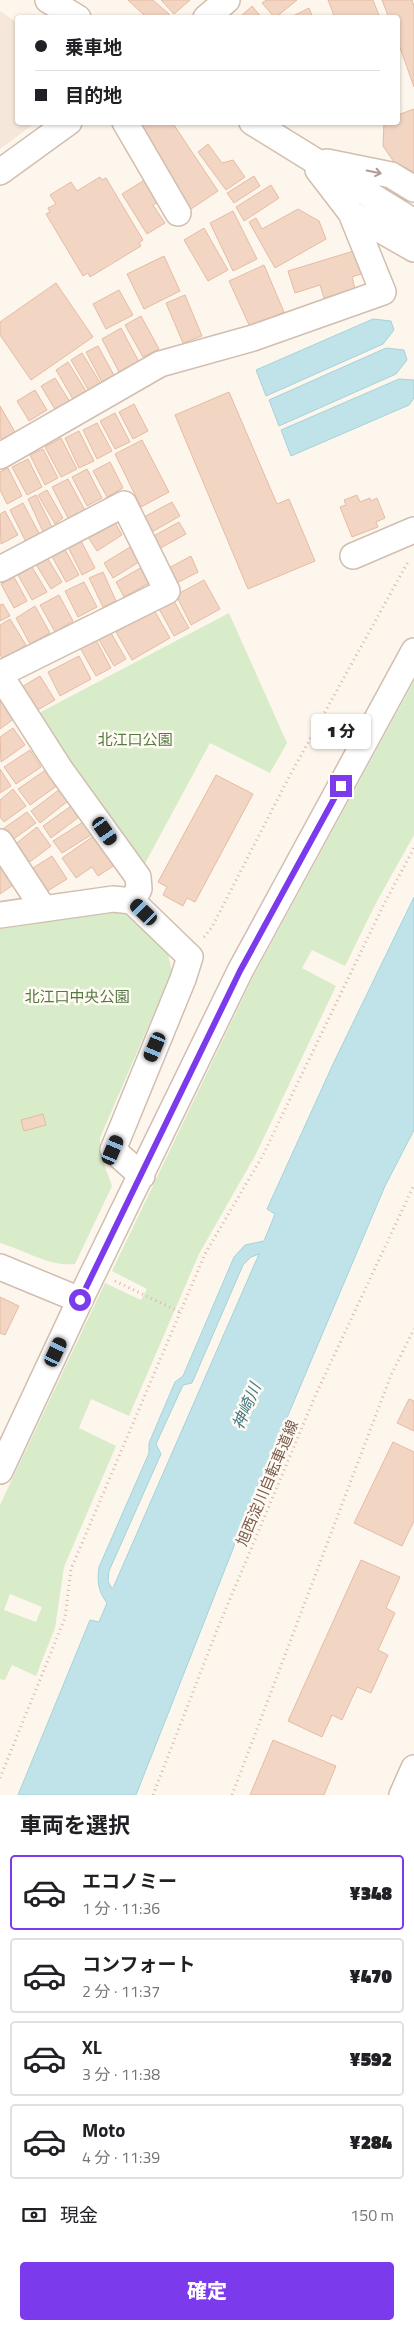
<!DOCTYPE html>
<html lang="ja">
<head>
<meta charset="utf-8">
<style>
  body { margin:0; font-family:"Titillium Web","Noto Sans JP",sans-serif; background:#f2f2f2; color:#202124; height:100vh; display:flex; flex-direction:column; font-size:19px; white-space:nowrap }
  * { box-sizing:border-box; margin:0 }
  p { font-size:16px; color:#757577 }
  .icon { flex:none; width:28px; height:28px; fill:none; stroke:currentColor; stroke-width:2; stroke-linecap:round; stroke-linejoin:round }
  .map { position:relative; height:1795px; overflow:hidden }
  .panel { display:flex; flex-direction:column; background:#fff; flex:1 }
  .panel>* { flex:none }
  .guide { position:absolute; left:15px; top:15px; width:385px; height:110px; border-radius:5px; box-shadow:0 1px 4px #0004; display:grid; align-content:center; height:110px; padding:0 20px; background:#fff }
  .end { position:absolute; width:22px; height:22px; margin:-11px; border:6px solid #7c3aed; background:#fff; box-shadow:0 0 0 2px #fff }
  .from { border-radius:50% }
  .bubble { position:absolute; height:35px; border-radius:5px; background:#fff; box-shadow:0 1px 4px #0004; font-size:16px; font-weight:800; line-height:35px; text-align:center }
  .car { position:absolute; width:15px; height:30px; margin:-15px -8px; border-radius:6px; box-shadow:0 0 4px 1px #0007; background:linear-gradient(#222 24%,#8ab4d8 0 40%,#222 0 76%,#8ab4d8 0 86%,#222 0) }
  .guide b { display:flex; align-items:center; gap:18px; height:48px; font-size:19px }
  .guide b+b { border-top:1px solid #e0e0e0 }
  .guide i { width:12px; height:12px; background:#202124 }
  ul { padding:0; list-style:none }
  li { display:flex; align-items:center; gap:15px; height:75px; margin:0 10px 8px; padding:0 10px; border:2px solid #e0e0e0; border-radius:5px }
  li div { flex:1 }
  li b { display:block; font-size:19px }
  li em { font-style:normal; font-weight:800 }
  li.selected { border-color:#7c3aed }
  li>.icon { width:45px; height:45px; stroke-width:1.5 }
  h2 { padding:0 20px; font-size:22px; line-height:60px }
  .pay { display:flex; align-items:center; gap:12px; height:55px; padding:0 20px; font-size:19px }
  .pay p { margin-inline-start:auto }
  .primary-button { display:flex; gap:10px; margin-top:auto; padding:10px 20px }
  .primary-button a { flex:1; height:58px; border-radius:5px; background:#7c3aed; color:#fff; font-size:20px; font-weight:800; line-height:58px; text-align:center }
  .map>svg:first-child { display:block }
  .residential { fill:#f5e8da }
  .green { fill:#d8ecc9; fill-rule:evenodd }
  .water { fill:#bfe3e8; stroke:#a5d3da; fill-rule:evenodd }
  .building { fill:#f3d5c3; stroke:#e6bba3 }
  .lines { fill:none; stroke-linecap:round; stroke-linejoin:round }
  .minor-casing { stroke:#d1beb0; stroke-width:28 }
  .path { stroke:#d9b8a5; stroke-width:3; stroke-dasharray:1 4; stroke-linecap:butt }
  .minor { stroke:#fff; stroke-width:25 }
  .oneway { stroke:#af9d94 }
  .route { stroke:#7c3aed; stroke-width:6 }
  .labels { text-anchor:middle; dominant-baseline:central; stroke-width:5; stroke-linejoin:round; paint-order:stroke }
  .park-label { font-size:15px; fill:#537a41; stroke:#fffaf3 }
  .street-label { font-size:15px; fill:#7a5c4d; stroke:#fffaf3 }
  .water-label { font-size:16px; font-style:italic; fill:#437c86; stroke:#fffaf3 }
</style>
</head>
<body>
<div class="map">
<svg width="414" height="1795" viewBox="0 0 414 1795">
  <rect width="100%" height="100%" fill="#fdf6ec"/>
  <!-- residential -->
  <path class="residential" d="M0,11L17,23L18,122L35,123L0,149Z"/>
  <!-- green -->
  <path class="green" d="M229,613L287,743L270,773L210,743L142,869L35,715Z
    M414,681V835L376,903L345,966L312,950L302,968L336,986L256,1154L199,1254L129,1416L91,1399L79,1428L116,1446L64,1567L55,1628L36,1676L12,1665L5,1680L0,1679V1505L105,1283L141,1300L147,1289L112,1271L253,977ZM10,1594L42,1607L36,1622L4,1610Z
    M123,910L167,950L172,971L100,1138V1153L112,1186L75,1264C50,1267 24,1250 0,1243V929Z"/>
  <!-- water -->
  <path class="water" d="M373,319L391,321L394,330L383,344L266,396L256,370Z
    M386,348L404,350L407,360L396,374L279,426L269,400Z
    M399,379L414,380V398L409,405L291,456L281,430Z
    M414,897V1130L385,1186L253,1498L136,1795H18L90,1620L99,1622L107,1603C98,1591 97,1582 99,1567L149,1453V1443L175,1382L183,1376L234,1257L245,1245L264,1241L275,1214L267,1209L334,1062ZM259,1254L113,1588L112,1589L108,1581L109,1571L161,1454L156,1444L183,1385L192,1383L243,1265L251,1257Z"/>
  <!-- building -->
  <path class="building" d="M128,0H153L169,14L166,18H147Z
    M161,0H190L174,14Z
    M266,0H297L275,18L262,3Z
    M328,0H373L380,18H335Z
    M382,0H412L414,6V87L398,42V18H389Z
    M252,6L262,18H239Z
    M309,8L313,18H289Z
    M414,109V172L394,162L383,146L384,122H398V115Z
    M134,122H171L174,125L218,191L191,209Z
    M208,144L222,163L233,160L245,177L226,190L198,152Z
    M254,176L260,186L234,203L227,193Z
    M100,177L102,180L106,178L143,240L139,243L141,246L90,277L88,273L83,276L46,214L50,212L48,208L56,204L50,195L71,182L77,191Z
    M146,179L160,201L153,205L165,223L147,234L122,194Z
    M271,185L279,198L244,221L236,207Z
    M298,209L319,221L326,239L275,268L249,222L256,218L262,229Z
    M233,211L257,259L233,271L210,223Z
    M204,228L228,270L208,281L184,240Z
    M357,250L364,273L352,277L355,289L324,298L320,285L295,293L288,271Z
    M164,256L180,291L144,309L127,274Z
    M264,265L284,312L250,327L229,281Z
    M56,283L93,337L31,380L0,335V322Z
    M119,290L133,315L106,329L93,304Z
    M185,295L202,336L183,343L166,303Z
    M141,316L159,349L143,357L125,325Z
    M121,328L139,362L119,372L102,339Z
    M98,346L115,377L103,384L86,352Z
    M82,353L101,384L89,391L71,360Z
    M68,362L86,391L73,399L56,370Z
    M55,378L70,402L56,411L41,386Z
    M35,390L47,410L29,421L17,401Z
    M229,392L277,504L289,499L315,561L248,589L175,415Z
    M134,404L148,431L133,439L119,412Z
    M0,406L15,432L2,440L0,437Z
    M115,413L130,442L115,449L100,421Z
    M97,423L112,451L97,459L83,430Z
    M79,431L94,461L79,468L65,438Z
    M61,438L77,469L61,477L45,447Z
    M142,440L169,492L141,507L115,454Z
    M43,449L58,478L45,485L30,455Z
    M28,459L42,487L27,495L12,467Z
    M110,462L123,488L107,497L93,471Z
    M8,468L22,496L7,504L0,490V472Z
    M87,469L102,498L87,506L72,477Z
    M68,479L86,512L69,520L52,487Z
    M47,490L63,518L55,524L38,495Z
    M36,495L53,529L44,534L28,499Z
    M357,495L360,502L370,498L371,501L377,498L385,518L376,522L378,527L352,537L340,507L346,505L344,500Z
    M172,502L180,516L150,533L142,518Z
    M23,503L40,535L26,542L10,510Z
    M5,511L18,535L1,544L0,514Z
    M112,517L122,535L97,551L86,534Z
    M179,522L186,534L157,550L150,538Z
    M79,537L95,568L82,575L66,543Z
    M62,544L79,575L66,582L49,551Z
    M130,547L139,562L113,578L104,563Z
    M45,554L62,582L51,589L34,561Z
    M191,556L198,572L173,585L165,570Z
    M32,567L47,592L32,600L18,575Z
    M142,567L151,582L124,597L116,582Z
    M103,572L116,601L103,607L89,578Z
    M14,577L27,601L14,608L1,584Z
    M204,580L220,609L191,625L176,595Z
    M84,582L97,607L78,617L65,591Z
    M59,595L73,621L55,632L40,605Z
    M174,601L189,628L174,636L159,609Z
    M3,604L10,616L0,621V605Z
    M35,606L50,633L30,644L16,618Z
    M154,610L170,638L132,660L116,632Z
    M10,619L26,645L3,659L0,655V625Z
    M111,633L126,659L114,666L99,640Z
    M95,638L111,668L96,676L79,646Z
    M79,656L91,679L60,696L48,672Z
    M40,676L55,700L34,712L20,688Z
    M0,699L15,718L0,729Z
    M13,728L25,745L1,762L0,737Z
    M30,750L41,767L16,784L4,767Z
    M0,769L11,786L0,793Z
    M47,769L58,785L30,805L18,789Z
    M216,775L253,794L195,902L187,898L183,906L163,895L167,887L158,882Z
    M13,789L26,806L4,822L0,817V800Z
    M60,789L68,801L40,823L31,811Z
    M71,806L79,817L51,838L43,826Z
    M27,812L36,823L8,843L0,831Z
    M83,822L91,835L62,853L53,841Z
    M37,827L51,846L27,864L13,846Z
    M98,833L118,863L98,876L92,867L76,878L62,858Z
    M52,856L67,879L43,894L28,871Z
    M0,859L16,883L0,894Z
    M43,1114L46,1125L24,1131L21,1120Z
    M0,1297L19,1306L5,1335L0,1333Z
    M409,1399L414,1401V1431L397,1423Z
    M393,1442L414,1452V1521L402,1546L354,1523Z
    M361,1560L400,1577L386,1608L395,1613L378,1650L388,1655L371,1693L357,1687L342,1720L332,1715L322,1737L288,1721Z
    M273,1740L336,1766L324,1795H250Z"/>
  <g class="lines">
    <defs>
      <path id="minor" d="M48,0L78,18
        M206,18L227,0
        M125,122L178,213
        M252,122L414,222
        M327,162L391,175L414,189
        M318,170L351,213L414,249
        M0,172L69,122
        M0,456L160,364L253,338L383,292L351,213
        M353,556L414,530
        M0,569L124,504L167,591L0,674
        M0,675L60,769L138,877L139,889L132,901
        M0,842L43,908
        M0,915L113,899L132,901L190,957L183,979L113,1150L142,1176
        M0,1267L80,1300
        M0,1471L80,1300L240,971L414,651
        M402,1795L414,1768"/>
    </defs>
    <!-- minor casing -->
    <use href="#minor" class="minor-casing"/>
    <!-- path -->
    <path class="path" d="M204,937L212,927L289,777L409,560
      M115,1281L180,1312
      M0,1778L65,1618L71,1569L205,1254L263,1155L383,906L414,848
      M153,1795L217,1630L316,1394L414,1185
      M232,1795L391,1375L414,1329"/>
    <!-- minor -->
    <use href="#minor" class="minor"/>
  </g>
  <!-- one-way arrows -->
  <defs><path id="oneway-shaft" d="M-6 0H5M1.5-3L5.5 0L1.5 3" fill="none" stroke-width="1.6" stroke-linecap="round" stroke-linejoin="round" transform="scale(1.25)"/></defs>
  <use class="oneway" href="#oneway-shaft" transform="translate(374 172) rotate(12)"/>
  <g class="lines">
    <!-- route -->
    <path class="route" d="M80,1300L240,971L341,786"/>
  </g>
  <g class="labels">
    <!-- park labels -->
    <g class="park-label">
      <text x="135" y="739">北江口公園</text>
      <text x="77" y="996">北江口中央公園</text>
    </g>
    <!-- street labels -->
    <g class="street-label">
      <text transform="translate(267 1483) rotate(-67)">旭西淀川自転車道線</text>
    </g>
    <!-- water labels -->
    <g class="water-label">
      <text transform="translate(246 1406) rotate(-67)">神崎川</text>
    </g>
  </g>
</svg>
<i class="end from" style="left:80px;top:1300px"></i>
<i class="end" style="left:341px;top:786px"></i>
<div class="bubble" style="left:311px;top:714px;width:60px">1 分</div>
<i class="car" style="left:105px;top:831px;rotate:145deg"></i>
<i class="car" style="left:144px;top:912px;rotate:314deg"></i>
<i class="car" style="left:155px;top:1047px;rotate:203deg"></i>
<i class="car" style="left:113px;top:1150px;rotate:23deg"></i>
<i class="car" style="left:56px;top:1352px;rotate:25deg"></i>
<div class="guide">
<b><i class="from"></i>乗車地</b>
<b><i></i>目的地</b>
</div>
</div>
<section class="panel">
<h2>車両を選択</h2>
<ul>
<li class="selected"><svg class="icon" aria-label="car" viewBox="0 0 24 24"><path d="M5 17H2v-5l4-1 3-4h7l3 4 3 1v5h-3M9 17h6M6 11h13"/><circle cx="7" cy="17" r="2"/><circle cx="17" cy="17" r="2"/></svg><div><b>エコノミー</b><p>1 分 · 11:36</p></div><em>¥348</em></li>
<li><svg class="icon" aria-label="car" viewBox="0 0 24 24"><path d="M5 17H2v-5l4-1 3-4h7l3 4 3 1v5h-3M9 17h6M6 11h13"/><circle cx="7" cy="17" r="2"/><circle cx="17" cy="17" r="2"/></svg><div><b>コンフォート</b><p>2 分 · 11:37</p></div><em>¥470</em></li>
<li><svg class="icon" aria-label="car" viewBox="0 0 24 24"><path d="M5 17H2v-5l4-1 3-4h7l3 4 3 1v5h-3M9 17h6M6 11h13"/><circle cx="7" cy="17" r="2"/><circle cx="17" cy="17" r="2"/></svg><div><b>XL</b><p>3 分 · 11:38</p></div><em>¥592</em></li>
<li><svg class="icon" aria-label="car" viewBox="0 0 24 24"><path d="M5 17H2v-5l4-1 3-4h7l3 4 3 1v5h-3M9 17h6M6 11h13"/><circle cx="7" cy="17" r="2"/><circle cx="17" cy="17" r="2"/></svg><div><b>Moto</b><p>4 分 · 11:39</p></div><em>¥284</em></li>
</ul>
<div class="pay"><svg class="icon" aria-label="cash" viewBox="0 0 24 24"><path d="M3 7h18v10H3z"/><circle cx="12" cy="12" r="2"/></svg>現金<p>150 m</p></div>
<div class="primary-button"><a>確定</a></div>
</section>
</body>
</html>
